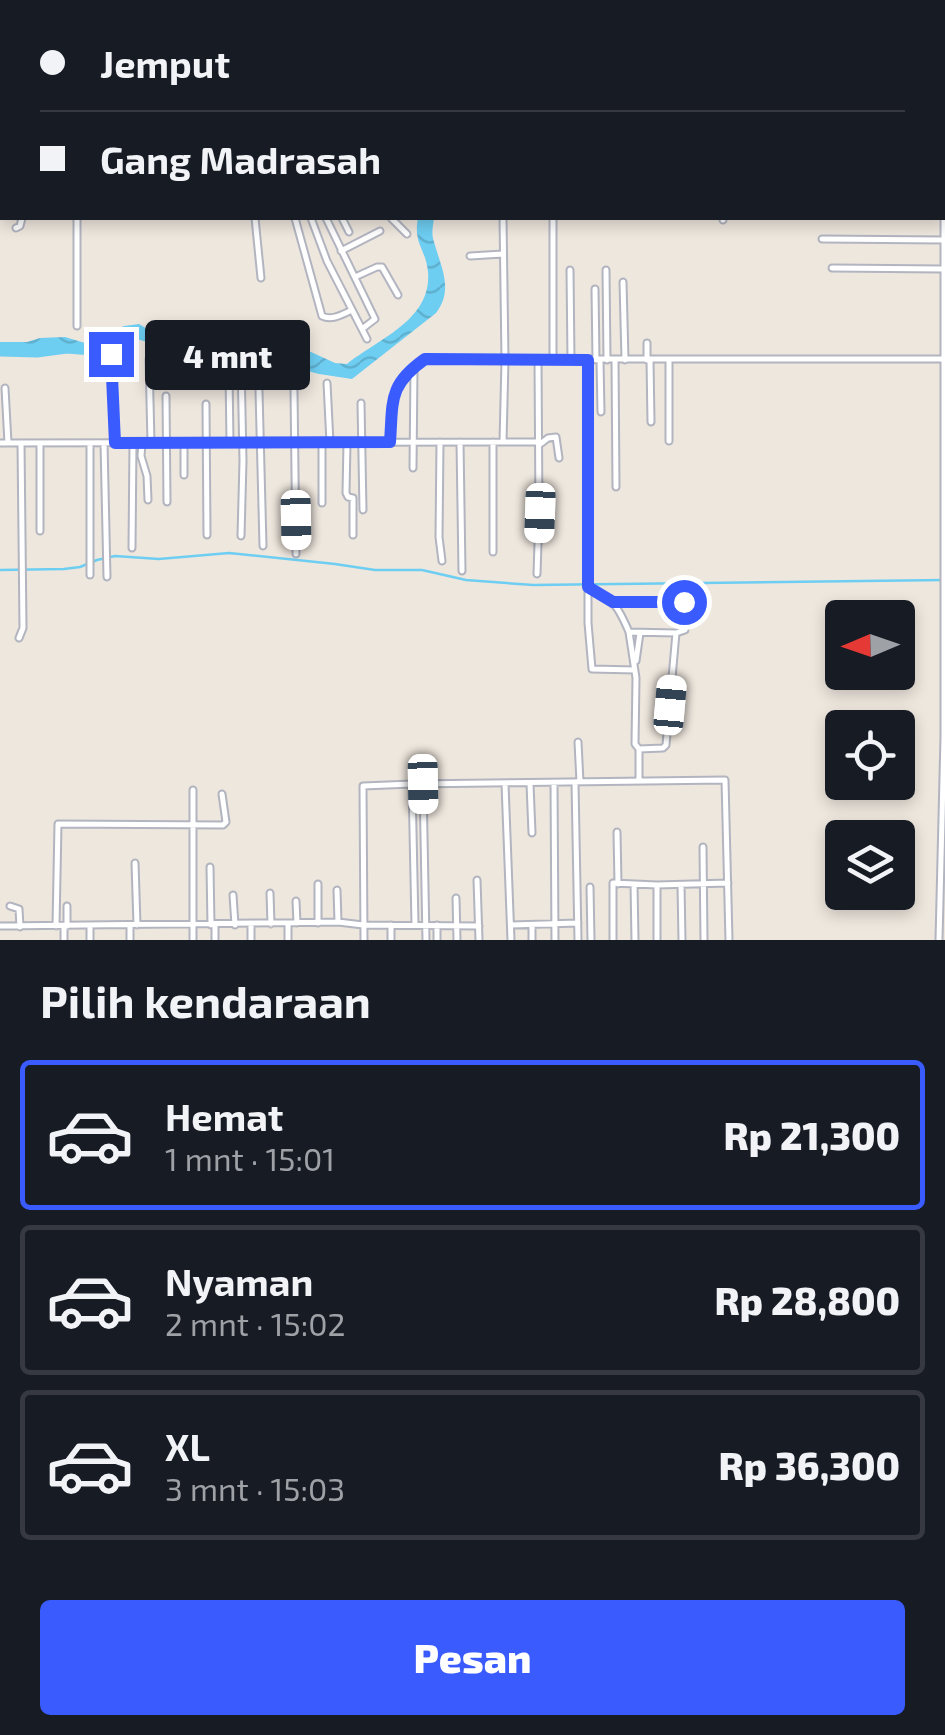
<!DOCTYPE html>
<html lang="id">
<head>
<meta charset="utf-8">
<style>
  body { margin:0; font-family:"Exo 2",sans-serif; background:#20242c; color:#f1f3f6; height:100vh; display:flex; flex-direction:column; font-size:38px; white-space:nowrap }
  * { box-sizing:border-box; margin:0 }
  p { font-size:32px; color:#9ea1a6 }
  .icon { flex:none; width:55px; height:55px; fill:none; stroke:currentColor; stroke-width:2; stroke-linecap:round; stroke-linejoin:round }
  .map { position:relative; height:940px; overflow:hidden }
  .panel { display:flex; flex-direction:column; background:#171b24; flex:1 }
  .panel>* { flex:none }
  .banner { position:absolute; left:0px; top:0px; width:945px; height:220px; box-shadow:0 5px 15px #0003; display:grid; align-content:center; height:220px; padding:0 40px; background:#171b24 }
  .needle { width:65px; rotate:268deg }
  .tools { position:absolute; left:825px; top:600px; display:grid; gap:20px }
  .tools a { display:grid; place-items:center; width:90px; height:90px; border-radius:10px; background:#171b24; box-shadow:0 5px 15px #0003; font-size:50px }
  .end { position:absolute; width:45px; height:45px; margin:-22px; border:12px solid #3a5cff; background:#fff; box-shadow:0 0 0 5px #fff }
  .from { border-radius:50% }
  .bubble { position:absolute; height:70px; border-radius:10px; background:#171b24; box-shadow:0 5px 15px #0003; font-size:32px; font-weight:800; line-height:70px; text-align:center }
  .car { position:absolute; width:30px; height:60px; margin:-30px -15px; border-radius:12px; box-shadow:0 0 8px 2px #0007; background:linear-gradient(#fff 24%,#345 0 40%,#fff 0 76%,#345 0 86%,#fff 0) }
  .banner b { display:flex; align-items:center; gap:35px; height:95px; font-size:38px }
  .banner b+b { border-top:2px solid #363941 }
  .banner i { width:25px; height:25px; background:#f1f3f6 }
  ul { padding:0; list-style:none }
  li { display:flex; align-items:center; gap:30px; height:150px; margin:0 20px 15px; padding:0 20px; border:5px solid #363941; border-radius:10px }
  li div { flex:1 }
  li b { display:block; font-size:38px }
  li em { font-style:normal; font-weight:800 }
  li.current { border-color:#3a5cff }
  li>.icon { width:90px; height:90px; stroke-width:1.5 }
  h2 { padding:0 40px; font-size:45px; line-height:120px }
  .primary-button { display:flex; gap:20px; margin-top:auto; padding:20px 40px }
  .primary-button a { flex:1; height:115px; border-radius:10px; background:#3a5cff; color:#fff; font-size:40px; font-weight:800; line-height:115px; text-align:center }
  .map>svg:first-child { display:block }
  .water { fill:url(#water-waves) }
  .lines { fill:none; stroke-linecap:round; stroke-linejoin:round }
  .stream { stroke:#6ecef2; stroke-width:2.5 }
  .river { stroke:#6ecef2; stroke-width:9 }
  .minor-casing { stroke:#b2b4c0; stroke-width:9 }
  .major-casing { stroke:#c8c8c8; stroke-width:11 }
  .minor { stroke:#fff; stroke-width:5 }
  .major { stroke:#f5d35c; stroke-width:8 }
  .route { stroke:#3a5cff; stroke-width:12 }
</style>
</head>
<body>
<div class="map">
<svg width="945" height="940" viewBox="0 0 945 940">
  <defs>
    <pattern id="water-waves" width="16" height="10" patternUnits="userSpaceOnUse" patternTransform="scale(2.5)"><rect width="16" height="10" fill="#6ecef2"/><path d="M0 5q4-4 8 0t8 0" fill="none" stroke="#5fb1d0"/></pattern>
  </defs>
  <rect width="100%" height="100%" fill="#eee7de"/>
  <!-- water -->
  <path class="water" d="M418,218H434C433,226 431,234 434,242C441,267 454,290 436,313L352,379L319,374L285,365L256,348H215L138,332L119,336L98,347L86,350L0,355V342H27L40,338L65,337L85,343L124,326L139,324L149,330L166,323L187,326L233,337L261,340L311,352L335,363L347,364C378,339 432,320 428,272C426,249 413,244 418,218Z"/>
  <g class="lines">
    <!-- stream -->
    <path class="stream" d="M0,570L64,569L80,567L97,560L115,556L159,559L229,553L335,564L375,570H422L466,580L533,585L944,580"/>
    <!-- river -->
    <path class="river" d="M526,2L529,0
      M242,347H251L275,356
      M0,352L37,353L67,349L92,351L134,334L154,339L178,337"/>
    <defs>
      <path id="minor" d="M308,0L310,2
        M337,0L338,2
        M396,0L398,2
        M431,0L435,2
        M673,0V2
        M720,0V2
        M155,2V0
        M185,2V0
        M219,2V0
        M261,2L267,0
        M604,2L606,0
        M0,11H2
        M77,218V326
        M255,218L261,278
        M295,218L322,316C332,321 343,314 352,310
        M311,218L327,261L367,339
        M326,218L375,319L362,329
        M342,218L349,232
        M391,218L407,234
        M723,218V220
        M16,228L20,226L22,218
        M822,239L944,240
        M341,251L380,231
        M470,256L503,254
        M832,268L943,269
        M570,270L571,360
        M606,270L607,360
        M355,277L377,267H382L398,295
        M623,282L625,360
        M595,289L596,360
        M647,343V360
        M111,354L115,443
        M149,359L151,443
        M553,360V218
        M600,360L601,412
        M615,360L616,487
        M650,360L651,422
        M669,360V441
        M588,361V587C615,602 617,604 629,632L676,633L685,630L687,607L684,602H613
        M241,362L243,461L241,536
        M229,373L230,443
        M327,383L330,443
        M5,388L8,443
        M259,391L263,546
        M294,391L296,554
        M166,396L167,502
        M361,403L363,510
        M206,404L207,535
        M390,442C393,401 388,385 425,359H942
        M440,442L439,537L442,561
        M460,442L462,571
        M493,442V552
        M503,442H539
        M0,443L503,442L505,360L503,218
        M40,443V531
        M104,443L107,577
        M142,443L141,456L147,476L148,500
        M184,443V475
        M347,443L346,493L348,497L353,498V535
        M539,445L548,438L556,437L559,458
        M413,468L414,368
        M322,503V443
        M132,548L133,443
        M537,574L539,513L538,360
        M90,575V443
        M588,587V623L592,669L635,670
        M629,632L636,678L635,744L639,749L663,748L666,745L676,633
        M19,638L23,628L21,443
        M636,661L640,633
        M578,742L580,782
        M639,749V781
        M554,783L555,940
        M575,783L578,940
        M423,784L426,940
        M505,784L511,940
        M530,784L532,833
        M193,790V940
        M617,832L618,884
        M703,847L704,940
        M135,863L137,925
        M210,867L211,925
        M477,880L479,940
        M318,884V923
        M634,884L635,940
        M657,885V940
        M681,885L682,940
        M590,887L591,940
        M337,890L338,922
        M270,893L271,924
        M233,895L235,925
        M456,898L457,940
        M296,901L297,923
        M10,906L19,909L20,927
        M67,906V926
        M288,924V940
        M90,925V940
        M130,925V940
        M215,925V940
        M251,925V940
        M415,925L412,784L725,780L729,940
        M437,925V940
        M511,925L578,923
        M0,926L338,922L363,925L479,926
        M56,926L58,824L223,825L226,822L222,794
        M64,926V940
        M364,940L363,786L412,784
        M391,940V925
        M532,940V925
        M613,940V883L657,885L728,883
        M939,940L944,737V0"/>
      <path id="major" d="M377,2L380,0
        M0,183H2"/>
    </defs>
    <!-- minor casing -->
    <use href="#minor" class="minor-casing"/>
    <!-- major casing -->
    <use href="#major" class="major-casing"/>
    <!-- minor -->
    <use href="#minor" class="minor"/>
    <!-- major -->
    <use href="#major" class="major"/>
  </g>
  <g class="lines">
    <!-- route -->
    <path class="route" d="M111,354L115,443L390,442C393,401 388,385 425,359L588,360V587L613,602H684"/>
  </g>
</svg>
<div class="tools">
<a><svg class="needle" viewBox="-14 -14 28 28"><path d="M0-13l5 13h-10z" fill="#e53935"/><path d="M0 13l5-13h-10z" fill="#9ea1a6"/></svg></a>
<a><svg class="icon" aria-label="locate" viewBox="0 0 24 24"><circle cx="12" cy="12" r="6"/><path d="M12 2v4M12 18v4M2 12h4M18 12h4"/></svg></a>
<a><svg class="icon" aria-label="layers" viewBox="0 0 24 24"><path d="M12 4l9 5-9 5-9-5zM3 14l9 5 9-5"/></svg></a>
</div>
<i class="end from" style="left:684px;top:602px"></i>
<i class="end" style="left:111px;top:354px"></i>
<div class="bubble" style="left:145px;top:320px;width:165px">4 mnt</div>
<i class="car" style="left:540px;top:513px;rotate:182deg"></i>
<i class="car" style="left:296px;top:520px;rotate:179deg"></i>
<i class="car" style="left:670px;top:705px;rotate:5deg"></i>
<i class="car" style="left:423px;top:784px;rotate:179deg"></i>
<div class="banner">
<b><i class="from"></i>Jemput</b>
<b><i></i>Gang Madrasah</b>
</div>
</div>
<section class="panel">
<h2>Pilih kendaraan</h2>
<ul>
<li class="current"><svg class="icon" aria-label="car" viewBox="0 0 24 24"><path d="M5 17H2v-5l4-1 3-4h7l3 4 3 1v5h-3M9 17h6M6 11h13"/><circle cx="7" cy="17" r="2"/><circle cx="17" cy="17" r="2"/></svg><div><b>Hemat</b><p>1 mnt · 15:01</p></div><em>Rp 21,300</em></li>
<li><svg class="icon" aria-label="car" viewBox="0 0 24 24"><path d="M5 17H2v-5l4-1 3-4h7l3 4 3 1v5h-3M9 17h6M6 11h13"/><circle cx="7" cy="17" r="2"/><circle cx="17" cy="17" r="2"/></svg><div><b>Nyaman</b><p>2 mnt · 15:02</p></div><em>Rp 28,800</em></li>
<li><svg class="icon" aria-label="car" viewBox="0 0 24 24"><path d="M5 17H2v-5l4-1 3-4h7l3 4 3 1v5h-3M9 17h6M6 11h13"/><circle cx="7" cy="17" r="2"/><circle cx="17" cy="17" r="2"/></svg><div><b>XL</b><p>3 mnt · 15:03</p></div><em>Rp 36,300</em></li>
</ul>
<div class="primary-button"><a>Pesan</a></div>
</section>
</body>
</html>
